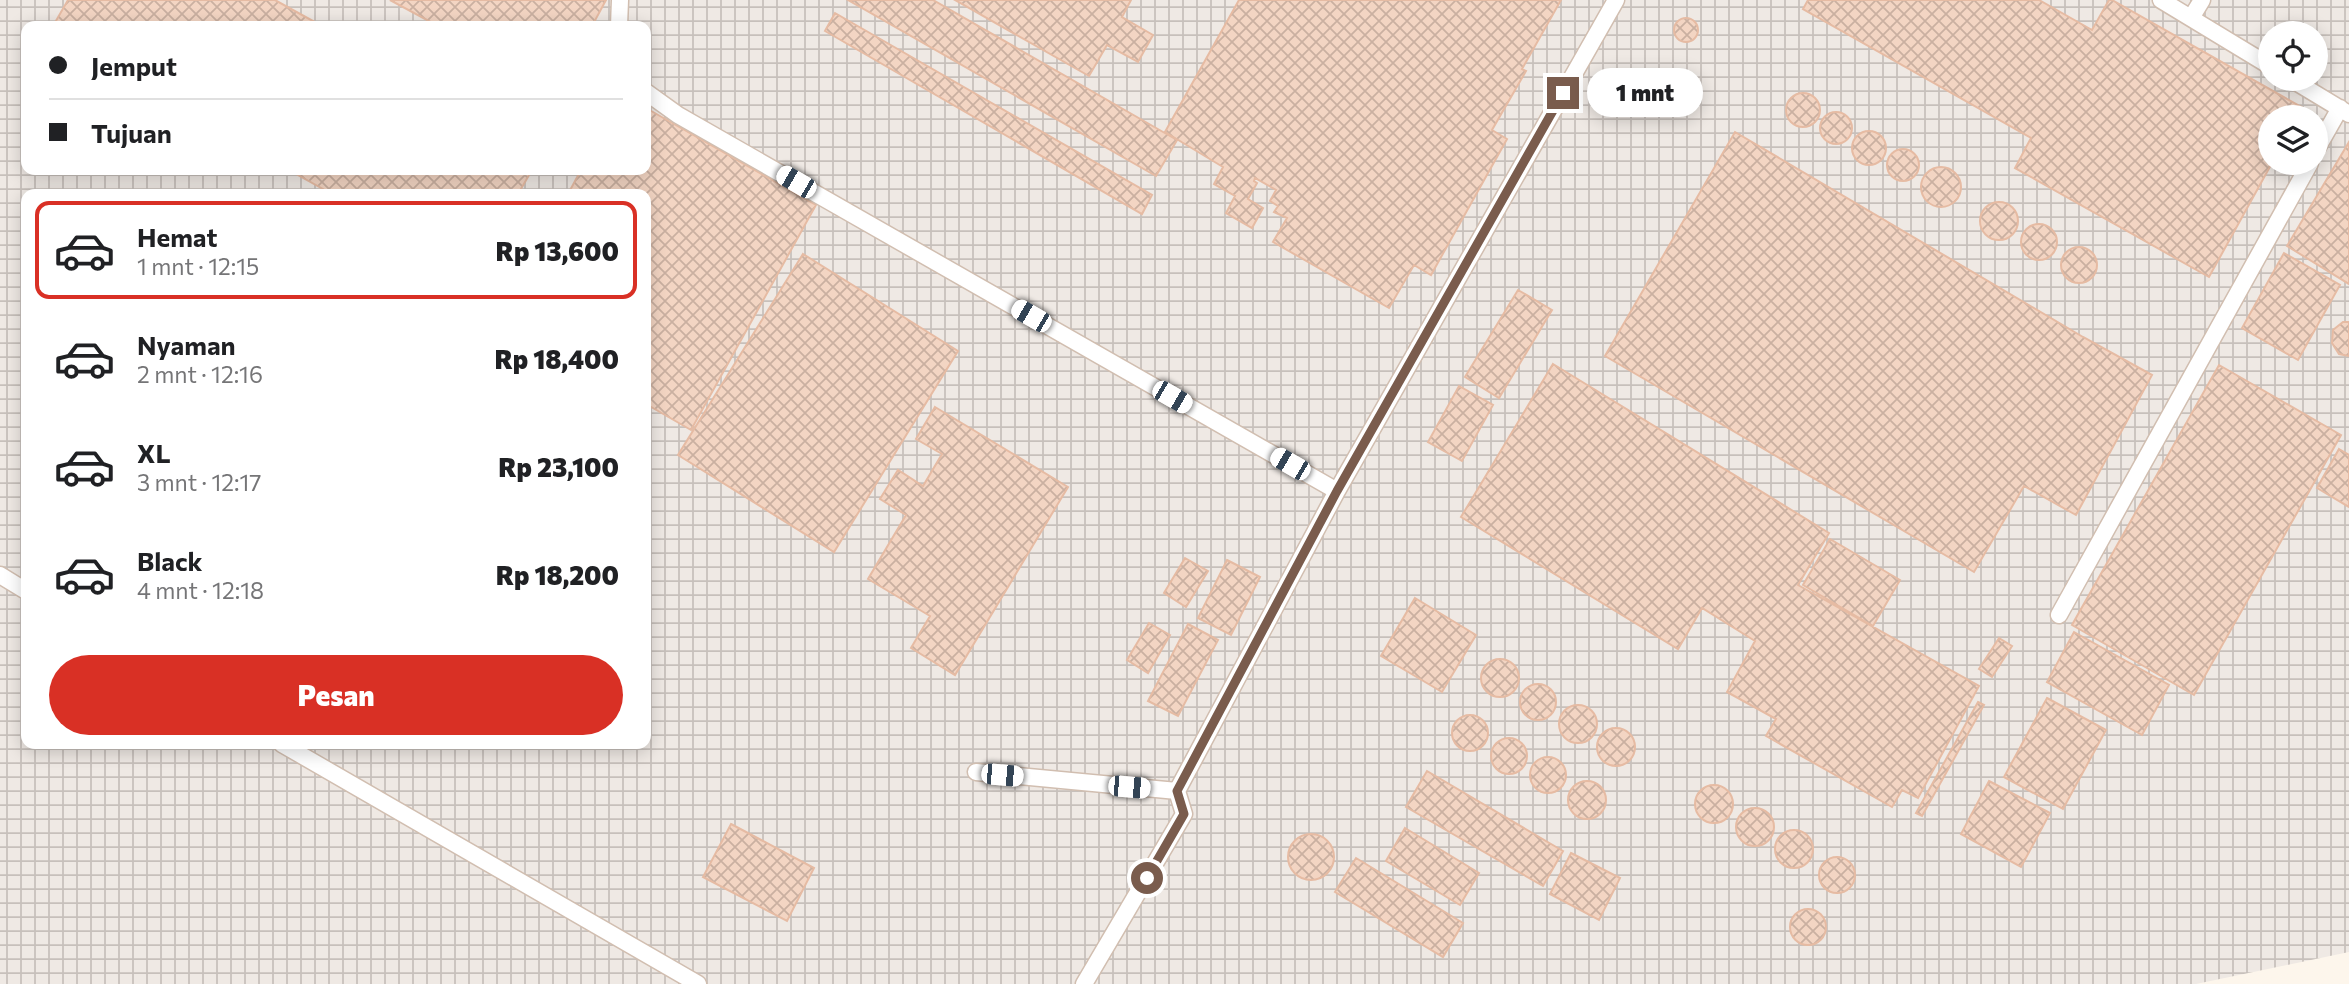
<!DOCTYPE html>
<html lang="id">
<head>
<meta charset="utf-8">
<style>
  body { margin:0; font-family:Commissioner,sans-serif; background:#f6f6f6; color:#202124; height:100vh; display:flex; flex-direction:column; font-size:26px; white-space:nowrap }
  * { box-sizing:border-box; margin:0 }
  p { font-size:23px; color:#757577 }
  .icon { flex:none; width:38px; height:38px; fill:none; stroke:currentColor; stroke-width:2; stroke-linecap:round; stroke-linejoin:round }
  .map { position:relative; flex:1; overflow:hidden }
  .details { position:absolute; left:21px; top:189px; width:630px; height:560px; display:flex; flex-direction:column; background:#fff; border-radius:14px; box-shadow:0 4px 18px #0003 }
  .details>* { flex:none }
  .top-card { position:absolute; left:21px; top:21px; width:630px; height:154px; border-radius:14px; box-shadow:0 4px 18px #0003; display:grid; align-content:center; height:154px; padding:0 28px; background:#fff }
  .fabs { position:absolute; left:2258px; top:21px; display:grid; gap:14px }
  .fabs a { display:grid; place-items:center; width:70px; height:70px; border-radius:50%; background:#fff; box-shadow:0 4px 18px #0003; font-size:35px }
  .end { position:absolute; width:32px; height:32px; margin:-16px; border:9px solid #7a5c4d; background:#fff; box-shadow:0 0 0 4px #fff }
  .from { border-radius:50% }
  .bubble { position:absolute; height:49px; border-radius:24px; background:#fff; box-shadow:0 4px 18px #0003; font-size:23px; font-weight:800; line-height:49px; text-align:center }
  .car { position:absolute; width:21px; height:42px; margin:-21px -10px; border-radius:9px; box-shadow:0 0 5px 2px #0007; background:linear-gradient(#fff 24%,#345 0 40%,#fff 0 76%,#345 0 86%,#fff 0) }
  .top-card b { display:flex; align-items:center; gap:24px; height:66px; font-size:26px }
  .top-card b+b { border-top:2px solid #e0e0e0 }
  .top-card i { width:18px; height:18px; background:#202124 }
  ul { padding:12px 0 0; list-style:none }
  li { display:flex; align-items:center; gap:21px; height:98px; margin:0 14px 10px; padding:0 14px; border:4px solid transparent; border-radius:14px }
  li div { flex:1 }
  li b { display:block; font-size:26px }
  li em { font-style:normal; font-weight:800 }
  li.selected { border-color:#d93025 }
  li>.icon { width:63px; height:63px; stroke-width:1.5 }
  .cta { display:flex; gap:14px; margin-top:auto; padding:14px 28px }
  .cta a { flex:1; height:80px; border-radius:42px; background:#d93025; color:#fff; font-size:28px; font-weight:800; line-height:80px; text-align:center }
  .map>svg:first-child { display:block }
  .industrial { fill:url(#industrial-grid); fill-rule:evenodd }
  .building { fill:url(#building-cross-hatch); stroke:#e6bba3; stroke-width:2 }
  .lines { fill:none; stroke-linecap:round; stroke-linejoin:round }
  .service-casing { stroke:#d1beb0; stroke-width:19 }
  .service { stroke:#fff; stroke-width:16 }
  .route { stroke:#7a5c4d; stroke-width:9 }
</style>
</head>
<body>
<div class="map">
<svg width="2349" height="984" viewBox="0 0 2349 984">
  <defs>
    <pattern id="industrial-grid" width="8" height="8" patternUnits="userSpaceOnUse" patternTransform="scale(1.75)"><rect width="8" height="8" fill="#efe9e4"/><path d="M0 4h8M4 0v8" fill="none" stroke="#c7c0bb"/></pattern>
    <pattern id="building-cross-hatch" width="8" height="8" patternUnits="userSpaceOnUse" patternTransform="scale(1.75)"><rect width="8" height="8" fill="#f3d5c3"/><path d="M0 0l8 8M0 8l8-8" fill="none" stroke="#cab0a1"/></pattern>
  </defs>
  <rect width="100%" height="100%" fill="#fdf6ec"/>
  <!-- industrial -->
  <path class="industrial" d="M0,0H2349V952L2196,984H0ZM26,26H646V170H26ZM2270,33H2315V79H2270ZM2270,117H2315V163H2270ZM26,194H646V744H26Z"/>
  <!-- building -->
  <path class="building" d="M68,0H275L322,26H53Z
    M390,0H606L592,26H438Z
    M848,0H933L1177,140L1156,176Z
    M955,0H1131L1122,17L1153,35L1138,62L1107,45L1089,76Z
    M1239,0H1561L1522,69L1526,71L1492,130L1507,139L1431,275L1414,265L1389,308L1273,242L1287,218L1274,212L1278,206L1270,201L1276,190L1255,178L1254,181L1257,183L1248,199L1263,208L1252,228L1226,213L1235,196L1214,184L1223,167L1165,132Z
    M1808,0H2039L2092,30L2109,0H2112L2303,108L2298,117H2270V163H2272L2209,277L2015,168L2031,138L1803,9Z
    M835,13L1152,195L1142,214L825,31Z
    M1674 30a12 12 0 1 1 24 0a12 12 0 1 1-24 0Z
    M1786 110a17 17 0 1 1 34 0a17 17 0 1 1-34 0Z
    M646,108L816,205L691,430L646,404V194H568L581,170H646Z
    M1820 128a16 16 0 1 1 32 0a16 16 0 1 1-32 0Z
    M1852 148a17 17 0 1 1 34 0a17 17 0 1 1-34 0Z
    M1735,132L2083,337L2152,375L2076,515L2024,486L1974,572L1605,356Z
    M2349,142V284L2287,246Z
    M1887 165a16 16 0 1 1 32 0a16 16 0 1 1-32 0Z
    M1921 187a20 20 0 1 1 40 0a20 20 0 1 1-40 0Z
    M289,170H532L518,194H332Z
    M1980 221a19 19 0 1 1 38 0a19 19 0 1 1-38 0Z
    M2021 242a18 18 0 1 1 36 0a18 18 0 1 1-36 0Z
    M2061 265a18 18 0 1 1 36 0a18 18 0 1 1-36 0Z
    M2284,253L2340,285L2298,360L2242,328Z
    M803,254L958,351L834,552L678,455Z
    M1518,290L1552,310L1499,398L1465,377Z
    M2343,322H2349V356L2339,354L2332,343L2333,330Z
    M1553,364L1829,533L1798,585L1979,686L1918,798L1902,790L1892,807L1766,736L1776,719L1727,692L1755,641L1702,608L1678,649L1461,517Z
    M2219,365L2341,435L2194,695L2072,625Z
    M1459,386L1493,405L1462,461L1428,442Z
    M935,407L1068,487L955,675L911,648L930,616L868,579L906,515L880,499L898,470L923,486L942,454L916,439Z
    M2339,449L2349,455V507L2317,488Z
    M1830,539L1900,580L1873,626L1803,585Z
    M1185,558L1208,571L1186,607L1164,593Z
    M1227,560L1260,577L1231,635L1198,618Z
    M1415,598L1476,635L1442,692L1381,656Z
    M1149,623L1170,635L1148,673L1127,660Z
    M1188,624L1218,640L1178,716L1148,701Z
    M2074,632L2169,685L2142,735L2047,682Z
    M1999,638L2012,646L1992,677L1979,669Z
    M1481 678a19 19 0 1 1 38 0a19 19 0 1 1-38 0Z
    M1520 702a18 18 0 1 1 36 0a18 18 0 1 1-36 0Z
    M2047,698L2106,730L2063,809L2004,777Z
    M1978,702L1984,705L1922,816L1916,813Z
    M1559 724a19 19 0 1 1 38 0a19 19 0 1 1-38 0Z
    M1452 733a18 18 0 1 1 36 0a18 18 0 1 1-36 0Z
    M1597 747a19 19 0 1 1 38 0a19 19 0 1 1-38 0Z
    M1491 756a18 18 0 1 1 36 0a18 18 0 1 1-36 0Z
    M1530 775a18 18 0 1 1 36 0a18 18 0 1 1-36 0Z
    M1427,771L1563,851L1543,886L1406,807Z
    M1989,781L2050,813L2021,867L1961,834Z
    M1568 800a19 19 0 1 1 38 0a19 19 0 1 1-38 0Z
    M1695 804a19 19 0 1 1 38 0a19 19 0 1 1-38 0Z
    M1736 827a19 19 0 1 1 38 0a19 19 0 1 1-38 0Z
    M731,824L814,868L787,921L703,877Z
    M1405,828L1479,873L1460,905L1386,861Z
    M1775 849a19 19 0 1 1 38 0a19 19 0 1 1-38 0Z
    M1288 857a23 23 0 1 1 46 0a23 23 0 1 1-46 0Z
    M1571,853L1620,878L1599,920L1550,894Z
    M1819 875a18 18 0 1 1 36 0a18 18 0 1 1-36 0Z
    M1356,858L1463,923L1443,957L1335,892Z
    M1790 927a18 18 0 1 1 36 0a18 18 0 1 1-36 0Z"/>
  <g class="lines">
    <defs>
      <path id="service" d="M2161,0L2270,66
        M2191,18L2202,0
        M619,26L620,0
        M2291,79L2349,114
        M646,92L678,115L1337,491
        M2315,152L2340,108
        M0,575L26,591
        M2059,615L2310,163
        M282,744L698,984
        M976,772L1177,791L1184,814L1084,984
        M1177,791L1337,491L1616,0"/>
    </defs>
    <!-- service casing -->
    <use href="#service" class="service-casing"/>
    <!-- service -->
    <use href="#service" class="service"/>
  </g>
  <g class="lines">
    <!-- route -->
    <path class="route" d="M1147,878L1184,814L1177,791L1337,491L1563,93"/>
  </g>
</svg>
<div class="fabs">
<a><svg class="icon" aria-label="locate" viewBox="0 0 24 24"><circle cx="12" cy="12" r="6"/><path d="M12 2v4M12 18v4M2 12h4M18 12h4"/></svg></a>
<a><svg class="icon" aria-label="layers" viewBox="0 0 24 24"><path d="M12 4l9 5-9 5-9-5zM3 14l9 5 9-5"/></svg></a>
</div>
<i class="end from" style="left:1147px;top:878px"></i>
<i class="end" style="left:1563px;top:93px"></i>
<div class="bubble" style="left:1587px;top:68px;width:116px">1 mnt</div>
<i class="car" style="left:796px;top:182px;rotate:300deg"></i>
<i class="car" style="left:1031px;top:316px;rotate:300deg"></i>
<i class="car" style="left:1172px;top:397px;rotate:120deg"></i>
<i class="car" style="left:1290px;top:464px;rotate:300deg"></i>
<i class="car" style="left:1002px;top:775px;rotate:95deg"></i>
<i class="car" style="left:1129px;top:787px;rotate:95deg"></i>
<div class="top-card">
<b><i class="from"></i>Jemput</b>
<b><i></i>Tujuan</b>
</div>
<section class="details">
<ul>
<li class="selected"><svg class="icon" aria-label="car" viewBox="0 0 24 24"><path d="M5 17H2v-5l4-1 3-4h7l3 4 3 1v5h-3M9 17h6M6 11h13"/><circle cx="7" cy="17" r="2"/><circle cx="17" cy="17" r="2"/></svg><div><b>Hemat</b><p>1 mnt · 12:15</p></div><em>Rp 13,600</em></li>
<li><svg class="icon" aria-label="car" viewBox="0 0 24 24"><path d="M5 17H2v-5l4-1 3-4h7l3 4 3 1v5h-3M9 17h6M6 11h13"/><circle cx="7" cy="17" r="2"/><circle cx="17" cy="17" r="2"/></svg><div><b>Nyaman</b><p>2 mnt · 12:16</p></div><em>Rp 18,400</em></li>
<li><svg class="icon" aria-label="car" viewBox="0 0 24 24"><path d="M5 17H2v-5l4-1 3-4h7l3 4 3 1v5h-3M9 17h6M6 11h13"/><circle cx="7" cy="17" r="2"/><circle cx="17" cy="17" r="2"/></svg><div><b>XL</b><p>3 mnt · 12:17</p></div><em>Rp 23,100</em></li>
<li><svg class="icon" aria-label="car" viewBox="0 0 24 24"><path d="M5 17H2v-5l4-1 3-4h7l3 4 3 1v5h-3M9 17h6M6 11h13"/><circle cx="7" cy="17" r="2"/><circle cx="17" cy="17" r="2"/></svg><div><b>Black</b><p>4 mnt · 12:18</p></div><em>Rp 18,200</em></li>
</ul>
<div class="cta"><a>Pesan</a></div>
</section>
</div>
</body>
</html>
